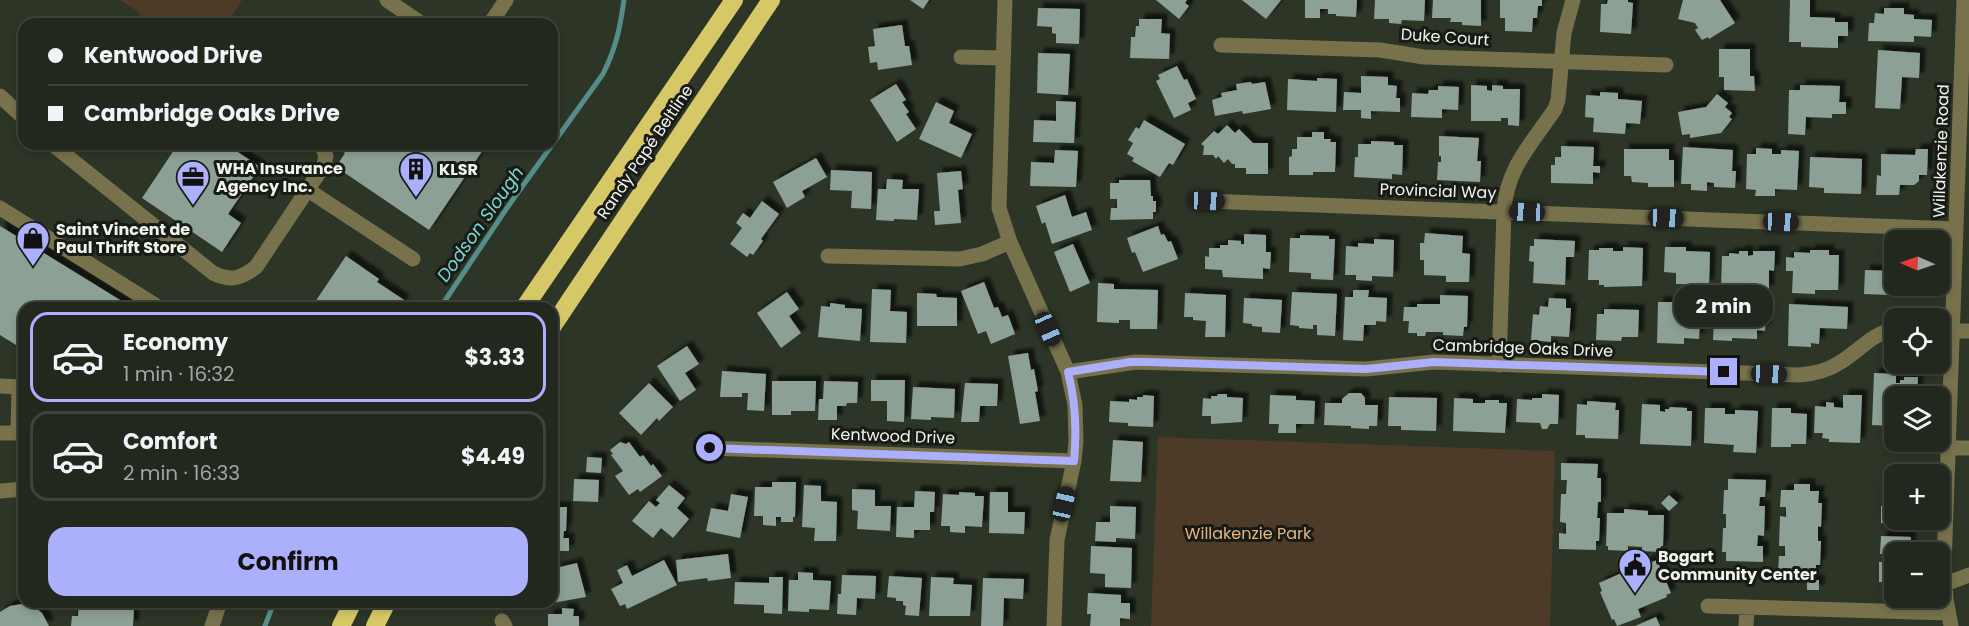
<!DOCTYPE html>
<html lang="en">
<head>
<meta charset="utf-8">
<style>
  body { margin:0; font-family:Poppins,sans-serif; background:#2a3026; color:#f1f3f6; height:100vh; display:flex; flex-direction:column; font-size:22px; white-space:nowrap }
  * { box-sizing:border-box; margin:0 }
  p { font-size:20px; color:#a2a6a4 }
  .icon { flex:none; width:33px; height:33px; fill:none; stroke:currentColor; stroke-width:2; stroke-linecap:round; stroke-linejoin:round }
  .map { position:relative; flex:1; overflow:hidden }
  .drawer { position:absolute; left:18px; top:302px; width:540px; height:306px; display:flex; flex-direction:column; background:#22281d; border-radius:18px; box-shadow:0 3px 9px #0003,0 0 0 2px #3f443b }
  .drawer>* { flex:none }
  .top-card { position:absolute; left:18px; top:18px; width:540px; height:132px; border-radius:18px; box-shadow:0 3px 9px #0003,0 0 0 2px #3f443b; display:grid; align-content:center; height:132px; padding:0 30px; background:#22281d }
  .needle { width:39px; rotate:272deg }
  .buttons { position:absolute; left:1884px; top:230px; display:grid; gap:12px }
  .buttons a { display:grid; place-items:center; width:66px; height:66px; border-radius:12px; background:#22281d; box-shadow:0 3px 9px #0003,0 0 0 2px #3f443b; font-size:30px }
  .end { position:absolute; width:27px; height:27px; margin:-14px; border:8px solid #acaffb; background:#111; box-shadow:0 0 0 3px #111 }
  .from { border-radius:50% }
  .bubble { position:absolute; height:42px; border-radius:18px; background:#22281d; box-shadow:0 3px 9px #0003,0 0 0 2px #3f443b; font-size:20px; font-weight:700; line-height:42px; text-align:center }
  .car { position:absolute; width:18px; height:36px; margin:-18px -9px; border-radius:8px; box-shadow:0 0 4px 2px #0007; background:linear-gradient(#222 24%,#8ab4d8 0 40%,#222 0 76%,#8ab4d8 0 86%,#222 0) }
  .top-card b { display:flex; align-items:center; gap:21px; height:57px; font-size:22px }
  .top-card b+b { border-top:2px solid #3f443b }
  .top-card i { width:15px; height:15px; background:#f1f3f6 }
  ul { padding:10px 0 0; list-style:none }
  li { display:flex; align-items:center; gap:18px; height:90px; margin:0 12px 9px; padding:0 18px; border:3px solid #3f443b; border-radius:18px }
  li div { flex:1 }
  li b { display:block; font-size:22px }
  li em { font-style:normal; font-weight:700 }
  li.selected { border-color:#acaffb }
  li>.icon { width:54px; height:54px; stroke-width:1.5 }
  .cta { display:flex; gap:12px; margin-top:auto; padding:12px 30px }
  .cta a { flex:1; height:69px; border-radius:18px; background:#acaffb; color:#111; font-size:24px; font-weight:700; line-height:69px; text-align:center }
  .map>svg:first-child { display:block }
  .green { fill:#4d3b27 }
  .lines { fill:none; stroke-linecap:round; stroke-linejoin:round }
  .stream { stroke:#558d8a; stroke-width:5 }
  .building { fill:#8da095; filter:url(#shadow) }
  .minor { stroke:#77714c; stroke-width:15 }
  .highway { stroke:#d7c867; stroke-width:18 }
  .route { stroke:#acaffb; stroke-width:8 }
  .labels { text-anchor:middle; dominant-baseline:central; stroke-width:6; stroke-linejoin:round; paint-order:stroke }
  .street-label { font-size:16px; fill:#f0f5ec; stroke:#181b15 }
  .poi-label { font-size:16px; font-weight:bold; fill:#f0f5ec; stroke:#181b15; text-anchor:start }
  .park-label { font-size:16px; fill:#e4b57e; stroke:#181b15 }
  .water-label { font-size:18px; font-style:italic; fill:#79d7d2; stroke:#181b15 }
</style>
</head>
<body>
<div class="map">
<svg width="1969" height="626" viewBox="0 0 1969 626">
  <defs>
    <filter id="shadow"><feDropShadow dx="5.5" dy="-5.5" stdDeviation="1.5" flood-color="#0009"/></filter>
  </defs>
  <rect width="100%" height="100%" fill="#2d3527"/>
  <!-- green -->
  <path class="green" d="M120,0H242L227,24H134L140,13Z
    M1158,437L1555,451L1550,626H1151Z"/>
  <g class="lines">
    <!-- stream -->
    <path class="stream" d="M440,308L509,205L603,74C616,48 620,28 624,0
      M265,626L274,602"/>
  </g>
  <!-- building -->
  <path class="building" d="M910,0H929L923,9Z
    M1156,0H1187L1185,3L1189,6L1179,19Z
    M1242,0H1281L1266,19Z
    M1305,0H1357L1356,17L1336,16V14H1328V9H1320V18H1305Z
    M1375,0H1425L1424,21L1402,20L1401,24L1389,23V19H1374Z
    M1433,0H1481V26L1462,25V22H1450L1451,18H1432Z
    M1500,0H1542V6H1538L1537,18H1533L1532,32L1505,31V18H1500Z
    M1608,0H1628V2L1633,3L1631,34L1600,32L1601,4H1607Z
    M1683,0H1720L1735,23L1709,39L1708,37L1702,40L1695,30L1698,28L1695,23L1678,19Z
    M1790,0H1810V17L1835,18V22H1848V36H1838V48L1801,47V42H1789Z
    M1038,8L1080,9L1079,44L1056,43V34L1052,33V27L1037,26Z
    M1884,8H1904V14L1914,15V19L1932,20L1931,37L1914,36V42L1868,41L1869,23H1874L1875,13L1884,14Z
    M1139,19H1162L1161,33L1170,34L1169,59L1130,58L1131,37H1135L1136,26H1139Z
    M902,25L905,46H909L912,65L878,70L877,62L870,63L868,47L875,46L873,29Z
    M1719,49H1750V76H1754L1755,91L1724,90V77H1719Z
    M1878,50L1920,53L1919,78L1902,77L1900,109L1875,108Z
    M1038,53L1070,54L1068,95L1037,93Z
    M1177,66L1184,80L1187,79L1196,99L1188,103L1191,110L1174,118L1156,81L1160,79L1158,75Z
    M1361,76L1388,77V85L1397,86L1396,98H1400V112L1371,111V119L1361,118V110H1343L1344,92L1361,93Z
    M1317,78L1337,79L1336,112L1287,110L1288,79L1317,81Z
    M1251,82L1252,84L1265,82L1271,109L1243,114L1242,111L1215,116L1212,100L1222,97L1221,93L1237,90L1236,84Z
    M896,84L906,100L902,102L909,112L906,114L916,129L897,142L870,100Z
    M1471,85L1487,86V90L1492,91V85L1503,86V89H1520L1519,126L1508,125V118H1501V121H1471Z
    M1800,85L1840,86L1839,102H1846V114H1832V118L1806,117L1805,135L1788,134L1789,90H1800Z
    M1438,86L1459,87L1458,110L1442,109V118L1411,117L1412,93L1428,94L1429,90H1438Z
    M1600,92L1618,93V99L1642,101L1640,124L1626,123L1625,134L1593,132L1594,118L1585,117L1586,95L1600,96Z
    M1717,94L1728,103L1725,107L1732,113L1729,117L1732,119L1721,133L1690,138V134L1682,135L1678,112L1706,107Z
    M1056,101L1076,102L1074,143L1033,142L1034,120L1056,121Z
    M936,102L954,111L949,123L972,134L961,158L919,139Z
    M1144,120L1185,144L1173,165L1169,163L1160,177L1132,161L1134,158L1127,154L1133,143L1128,140L1136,127L1139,129Z
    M1227,125L1235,133L1239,129L1253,143H1268V174H1246V168H1235V164H1232L1228,159L1224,163L1218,156L1216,159L1213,155H1203L1204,146L1201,144L1214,131L1218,134Z
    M1312,132H1324V139H1331L1330,142H1336L1335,172H1313V175H1289V157L1292,156V149H1297V137H1312Z
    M1439,136L1479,138L1477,161H1481L1480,182L1437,180L1438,162H1441V156H1439Z
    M1371,141L1394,142V145H1403L1402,175L1392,174V179L1354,177L1355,157H1358V144H1371Z
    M178,144H226L260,167L228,214L241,223L222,252L142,198Z
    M342,144H487L429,230L336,167L345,153L339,149Z
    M1561,146L1594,147L1593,166H1600V173L1593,172V184L1551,183V165H1555V157H1561Z
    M1683,147L1733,150L1732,171H1736L1735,188L1714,187V183L1707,182V191L1691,190V184H1681Z
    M1756,148L1772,149V154H1781V150L1799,151L1797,190L1775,189V196H1755L1756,190L1746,189L1747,154H1756Z
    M1624,149H1669V160H1674V187H1648V183L1632,182L1631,176H1624Z
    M1916,149H1928L1927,175H1919V181L1914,185H1900L1899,195H1876L1877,175L1881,176V154L1915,155Z
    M1055,150L1078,151L1076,187L1030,186L1031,162L1054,163Z
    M1810,157L1862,159L1861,194L1824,193V188L1809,187Z
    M816,158L827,177L802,191L805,197L787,208L773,182Z
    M831,170L872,172L871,209L851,208L852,191L830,190Z
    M961,171L963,189L958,190L961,223L935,225L934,211H940L937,173Z
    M887,179L903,180L902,189H919L917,220L894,219V221L876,220L878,189H886Z
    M1119,180H1150L1151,196H1153V201H1156V212H1153V219L1110,220L1111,208H1117V199H1110V183H1119Z
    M1065,195L1072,217L1086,212L1092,230L1052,244L1045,222L1042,224L1036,206Z
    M762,201L779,214L761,239L763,241L753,255L750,253L747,257L730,244L742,228L736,223L743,213L750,218Z
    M0,226L133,308H24V350L0,335Z
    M1158,226L1161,235L1164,234L1168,242L1171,241L1178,259L1143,272L1135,252L1132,253L1127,238Z
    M1425,233L1463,236L1462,253L1470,254L1469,282H1446V276L1424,275V260H1420V243H1424Z
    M1244,234L1266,235V252H1271L1270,269L1263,268V279L1223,277L1222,270L1205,269V256L1209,257V248H1220V245H1228V240L1241,241V244H1244Z
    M1300,235L1329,236V239H1335L1333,280L1311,279V273L1289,272L1290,238H1300Z
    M1374,239L1394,240L1393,277L1372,276V281L1356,280V275H1345L1346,246L1358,247V243L1374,244Z
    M1534,239L1575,241L1574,257H1566L1565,285L1533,283L1534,262L1529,261L1530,246H1534Z
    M1073,244L1090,283L1070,292L1054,252Z
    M1623,247L1643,248L1642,286L1604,287V285H1599V280H1588L1589,250H1599V248H1613V251H1623Z
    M1665,247H1686V251L1710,252L1709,285L1676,284V273L1664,272Z
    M1810,250H1829V255H1839L1838,290H1815V294L1792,293L1793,271H1786V257L1794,258V252L1810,253Z
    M1739,251H1748V256L1753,255V251H1775L1774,271L1769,270V291L1721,289L1722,256H1729V253L1739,254Z
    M346,256L379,279L377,282L404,300L399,308H311Z
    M1865,270L1894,271V285H1913V296L1864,294Z
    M984,282L994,308L998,307L1002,317L1008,315L1015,334L991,344L986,331L978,334L961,291Z
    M1098,283L1114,284V289L1158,290L1157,329H1130V320H1119V323L1097,322Z
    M872,289L891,290L890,311L907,312L906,343L870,342Z
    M1353,290H1369L1368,297L1387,298L1386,322L1376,321V325H1364L1363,341L1343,340L1345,297H1353Z
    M787,292L799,309L789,316L801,333L781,348L757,313Z
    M1292,292L1337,294L1335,336L1317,335V325H1313V329L1299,328V326L1290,325Z
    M917,293L936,294L937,297L957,298V326H917Z
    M1185,293L1226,295L1225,337H1205L1206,321L1193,320V317H1184Z
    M1440,295L1468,296L1467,327H1464L1463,336L1443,335V332H1426L1425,336H1417V333H1408L1409,321H1403L1404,307H1417V304H1440Z
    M1244,298L1282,300L1280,333L1262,332V327L1252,326V324L1243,323Z
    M1549,298L1566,299V308H1571L1569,337L1551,336V342L1531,340L1533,314L1539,315L1540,306L1548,307Z
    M1658,302H1685L1684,315L1700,316L1699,339L1684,338V344L1657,343Z
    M830,303L845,305V308L862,309L860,341L818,337L821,306L830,307Z
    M1789,304L1848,307L1847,329L1820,328L1819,344L1811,343V347L1788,346Z
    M1604,309L1639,310L1638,337H1622L1621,341L1596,340L1597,314H1604Z
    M1731,313L1766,315L1765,331L1757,330V339L1732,338V341L1713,340L1714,319L1731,320Z
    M687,346L699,364L685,373L696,390L680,401L657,366Z
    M1028,353L1031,370L1034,369L1038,391L1035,392L1040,421L1020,424L1008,356Z
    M722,371L766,374L764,411L747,410L748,393H742V397H720Z
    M1874,373L1896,374V383H1900V380H1904V377H1918L1917,396H1894V426L1872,425Z
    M871,380H905L904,422L887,421V401H871Z
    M772,381H816L815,411H791V415H772Z
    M824,381L858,382L857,403H847L846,406H837V420H818L819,399H823Z
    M649,383L673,407L659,421L657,418L641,435L619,413Z
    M965,383L998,384L997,406H980L979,422H961Z
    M913,387L955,389L954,418L931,417V420L911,419Z
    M1349,393H1361L1365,398V405H1378L1377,426H1369V429L1351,428V426L1324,425L1325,403H1342V399Z
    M1218,394H1227V397L1243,398L1242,422L1211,424V416H1202L1203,398L1211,399V396H1217Z
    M1542,394L1559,395L1558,424H1550L1547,429H1542L1540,423L1516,422L1517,399L1532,400V398H1542Z
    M1143,395L1154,396L1153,427L1128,426V423L1109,422L1110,401L1129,402V399L1137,400V397H1143Z
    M1270,395L1296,396V400L1315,401L1314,424H1296V433H1278L1279,424H1269Z
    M1843,395H1862L1860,443L1829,442V439L1822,438L1823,433H1814L1815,406L1826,407V402L1834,403V407L1843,408Z
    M1389,397L1437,398L1436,431L1401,430V426H1388Z
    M1454,398L1473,399V403H1485V400H1499V403H1507L1505,433L1453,431Z
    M1587,401L1616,403L1615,410H1619L1618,439L1585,438V435H1576L1577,404L1587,405Z
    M1642,404L1660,405V411L1665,412V409H1669L1670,407L1687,408V411H1692L1691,446L1640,444Z
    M1705,408H1725V414H1735V410L1758,411L1756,453L1733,452L1734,445L1704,443Z
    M1772,408H1791V413L1807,414L1806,444H1791V447H1771Z
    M1113,440L1143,442L1141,482L1110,481Z
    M620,442L626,444L629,442L640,457L643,455L651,466L653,464L662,476L640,492L638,489L629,495L615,476L623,471L611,455L613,454L610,450Z
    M587,457L602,458L601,473L586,472Z
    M1561,463L1598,464L1597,478H1601V502H1598L1597,518H1600L1599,541H1596V550L1559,549V533L1566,534V523L1560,522L1561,494H1566L1567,480H1561Z
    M1882,478H1894V519H1911V524L1881,523V506H1886V498H1882Z
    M574,479L599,480L598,502L573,501Z
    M1728,479L1766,480L1765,497H1760L1759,506H1765L1764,536L1758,535L1757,546H1763V562L1726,561V552H1722L1723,528H1726V514H1723L1724,490H1728Z
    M772,482H796L795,517H793V522H781V517H776V526L763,525V516H754L755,487H772Z
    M1794,484H1810V491H1819L1818,503H1822L1821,527L1818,526V541H1821L1820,565H1816V574L1778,572L1779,556H1785V546H1779L1780,516L1786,517V507H1780L1781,490H1794Z
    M669,485L685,498L677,508L689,519L673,538L661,528L653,538L632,521L649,501L656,507L660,503L656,500Z
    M804,485L821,486V501L837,502L836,541H814L815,528L802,527Z
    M852,489L875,490V506H891L890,531L857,529L858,511L852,510Z
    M915,491L935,492L934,512H930V530H914V538L896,537L897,507H914Z
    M959,492L975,493V496H984L982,527L965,526V533L950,532V526H941L943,494L959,495Z
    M990,492H1008V512H1025L1024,534L989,533Z
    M731,494L748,497L740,538L706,531L711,508L728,511Z
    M1669,495L1678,503L1669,511L1661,503Z
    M1110,506L1136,507L1135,539L1116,538V542L1095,541L1096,522H1110Z
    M552,507H567L566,531H564L563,538H569V551H557L552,556Z
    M1624,509L1648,511V515H1664L1663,546H1661L1660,552L1642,551V547L1628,546V551L1608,550V546H1606L1607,513H1624Z
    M1881,536L1911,537L1910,546L1915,547V552H1894V582H1879V562H1884L1885,554H1880Z
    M1091,546L1132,548L1131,588L1105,587V574L1090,573Z
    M728,554L731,578L708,581L707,578L678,582L676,560Z
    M664,560L677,585L627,609L625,604L620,606L611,589L623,583L617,570L627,565L632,576Z
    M1651,560L1652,562L1657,560L1671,593L1666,595L1667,597L1638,609L1641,617L1617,626L1614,619L1612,620L1600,592L1602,591L1599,583Z
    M577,563L586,597L552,603L553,579L557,578L556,568Z
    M798,572L813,573V580L831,581L829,610L809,609V612L788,611L789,580H798Z
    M842,575L876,576L875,599L857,598L856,615L837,614L838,594H841Z
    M889,576L922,578L919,616L905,615L906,606L903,605V601H896V598L887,597Z
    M769,577H783L782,614L764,613V605L734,604L735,582L769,583Z
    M931,577L954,578L953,584L972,585L970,616H929Z
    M983,578L1024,579L1023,599L1004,598L1003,626H981Z
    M1807,580H1819V590H1807Z
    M1088,593L1121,595V603H1130V619L1120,618V626H1090L1091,614H1087Z
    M79,602H130L134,609L133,626H71L72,616H78Z
    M22,604L33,606L42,613L49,626H0V612L10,606Z
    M562,608L574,609L573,616H579V626H548V614H562Z
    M1656,617L1660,626H1635Z"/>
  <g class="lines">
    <!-- minor -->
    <path class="minor" d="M387,0L422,24
      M1005,0L999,208L1010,242L1068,372L1075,405L1076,441L1074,461L1057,540L1054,626
      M490,24L506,0
      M1221,45L1380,50L1424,57L1666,65
      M961,57L1002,58
      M0,96L24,118
      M52,144L213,273C231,282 241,278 256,267L324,165L326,156L321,144
      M308,190L413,259
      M1207,201L1956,229
      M0,208L160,308
      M828,256L960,259L982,254L1010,242
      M1940,331H1969
      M1499,365L1504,211C1506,169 1532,143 1555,109L1558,100L1564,33L1573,0
      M1068,372L1136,362L1366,369L1434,362L1799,375C1813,374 1827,371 1839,363C1857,353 1873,332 1894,330
      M0,386L19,387L18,433H0
      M710,448L1074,461
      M1949,448H1969
      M0,491L24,489
      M1945,584L1969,575
      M1708,606L1948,613
      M502,621L505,626
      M212,626L220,602
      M1746,626L1747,607
      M1951,626L1946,599L1944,567L1964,0"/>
    <!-- highway -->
    <path class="highway" d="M524,308L734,0
      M552,327L771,0
      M341,626L353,602
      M375,626L387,602"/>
  </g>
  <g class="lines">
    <!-- route -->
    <path class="route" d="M710,448L1074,461C1077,430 1076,403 1068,372L1130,362H1148L1366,369L1434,362L1724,372"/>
  </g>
  <!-- icons -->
  <defs>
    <symbol id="building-pin" viewBox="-11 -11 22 30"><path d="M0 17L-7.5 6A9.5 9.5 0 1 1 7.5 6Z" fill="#acaffb" stroke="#181b15"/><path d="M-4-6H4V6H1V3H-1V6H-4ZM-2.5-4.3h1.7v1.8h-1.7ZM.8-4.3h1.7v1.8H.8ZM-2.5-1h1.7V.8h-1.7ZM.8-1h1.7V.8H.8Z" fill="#111"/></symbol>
    <symbol id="office-pin" viewBox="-11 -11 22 30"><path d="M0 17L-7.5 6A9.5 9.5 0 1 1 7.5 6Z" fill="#acaffb" stroke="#181b15"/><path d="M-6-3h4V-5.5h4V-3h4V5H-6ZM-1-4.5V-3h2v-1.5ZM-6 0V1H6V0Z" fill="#111"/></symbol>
    <symbol id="shop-pin" viewBox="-11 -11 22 30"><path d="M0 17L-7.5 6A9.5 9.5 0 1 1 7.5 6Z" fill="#acaffb" stroke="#181b15"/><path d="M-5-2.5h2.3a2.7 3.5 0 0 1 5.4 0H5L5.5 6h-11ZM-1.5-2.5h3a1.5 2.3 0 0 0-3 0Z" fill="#111"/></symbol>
    <symbol id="civic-pin" viewBox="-11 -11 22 30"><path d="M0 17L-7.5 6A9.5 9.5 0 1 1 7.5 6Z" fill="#acaffb" stroke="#181b15"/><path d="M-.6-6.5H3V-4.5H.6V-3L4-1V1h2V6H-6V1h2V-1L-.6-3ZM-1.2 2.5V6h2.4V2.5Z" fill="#111"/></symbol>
  </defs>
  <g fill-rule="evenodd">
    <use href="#building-pin" x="397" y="150" width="38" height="52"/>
    <use href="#office-pin" x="174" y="158" width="38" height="52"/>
    <use href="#shop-pin" x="14" y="219" width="38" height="52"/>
    <use href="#civic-pin" x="1616" y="546" width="38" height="52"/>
  </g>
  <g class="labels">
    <!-- street labels -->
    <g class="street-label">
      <text transform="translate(1445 37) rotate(4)">Duke Court</text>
      <text transform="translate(1941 151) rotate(-88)">Willakenzie Road</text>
      <text transform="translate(645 152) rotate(-56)">Randy Papé Beltline</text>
      <text transform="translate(1438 191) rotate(2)">Provincial Way</text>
      <text transform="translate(1523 348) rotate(2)">Cambridge Oaks Drive</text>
      <text transform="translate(893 436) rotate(2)">Kentwood Drive</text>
    </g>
    <!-- poi labels -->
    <g class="poi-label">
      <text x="216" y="168">WHA Insurance<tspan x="216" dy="18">Agency Inc.</tspan></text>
      <text x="439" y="169">KLSR</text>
      <text x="56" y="229">Saint Vincent de<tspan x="56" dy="18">Paul Thrift Store</tspan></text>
      <text x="1658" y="556">Bogart<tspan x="1658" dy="18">Community Center</tspan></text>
    </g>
    <!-- park labels -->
    <g class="park-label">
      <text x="1248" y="533">Willakenzie Park</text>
    </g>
    <!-- water labels -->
    <g class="water-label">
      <text transform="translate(480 224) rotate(-55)">Dodson Slough</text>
    </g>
  </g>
</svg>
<div class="buttons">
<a><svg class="needle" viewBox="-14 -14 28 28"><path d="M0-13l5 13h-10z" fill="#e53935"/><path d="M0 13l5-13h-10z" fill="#a2a6a4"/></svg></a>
<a><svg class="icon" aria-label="locate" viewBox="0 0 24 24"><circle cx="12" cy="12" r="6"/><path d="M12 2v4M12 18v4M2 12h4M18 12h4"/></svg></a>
<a><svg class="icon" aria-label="layers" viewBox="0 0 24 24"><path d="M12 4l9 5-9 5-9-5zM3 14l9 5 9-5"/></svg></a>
<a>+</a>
<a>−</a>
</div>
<i class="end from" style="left:710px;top:448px"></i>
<i class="end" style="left:1724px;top:372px"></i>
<div class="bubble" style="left:1674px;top:285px;width:99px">2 min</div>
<i class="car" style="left:1207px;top:201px;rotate:92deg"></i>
<i class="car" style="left:1527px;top:212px;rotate:272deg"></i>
<i class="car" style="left:1666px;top:218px;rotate:92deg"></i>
<i class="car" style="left:1781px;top:222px;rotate:92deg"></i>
<i class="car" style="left:1048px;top:329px;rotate:156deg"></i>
<i class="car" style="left:1769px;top:374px;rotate:92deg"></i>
<i class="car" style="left:1064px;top:504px;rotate:13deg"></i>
<div class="top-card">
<b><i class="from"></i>Kentwood Drive</b>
<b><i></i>Cambridge Oaks Drive</b>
</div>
<section class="drawer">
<ul>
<li class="selected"><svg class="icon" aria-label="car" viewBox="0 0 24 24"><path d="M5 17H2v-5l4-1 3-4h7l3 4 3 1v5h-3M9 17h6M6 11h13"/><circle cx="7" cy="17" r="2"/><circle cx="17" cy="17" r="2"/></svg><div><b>Economy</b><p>1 min · 16:32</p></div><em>$3.33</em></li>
<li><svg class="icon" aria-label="car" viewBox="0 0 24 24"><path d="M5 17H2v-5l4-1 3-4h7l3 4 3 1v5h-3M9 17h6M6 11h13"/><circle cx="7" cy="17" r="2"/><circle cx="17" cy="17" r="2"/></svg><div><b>Comfort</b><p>2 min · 16:33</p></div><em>$4.49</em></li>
</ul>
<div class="cta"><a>Confirm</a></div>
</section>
</div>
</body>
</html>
